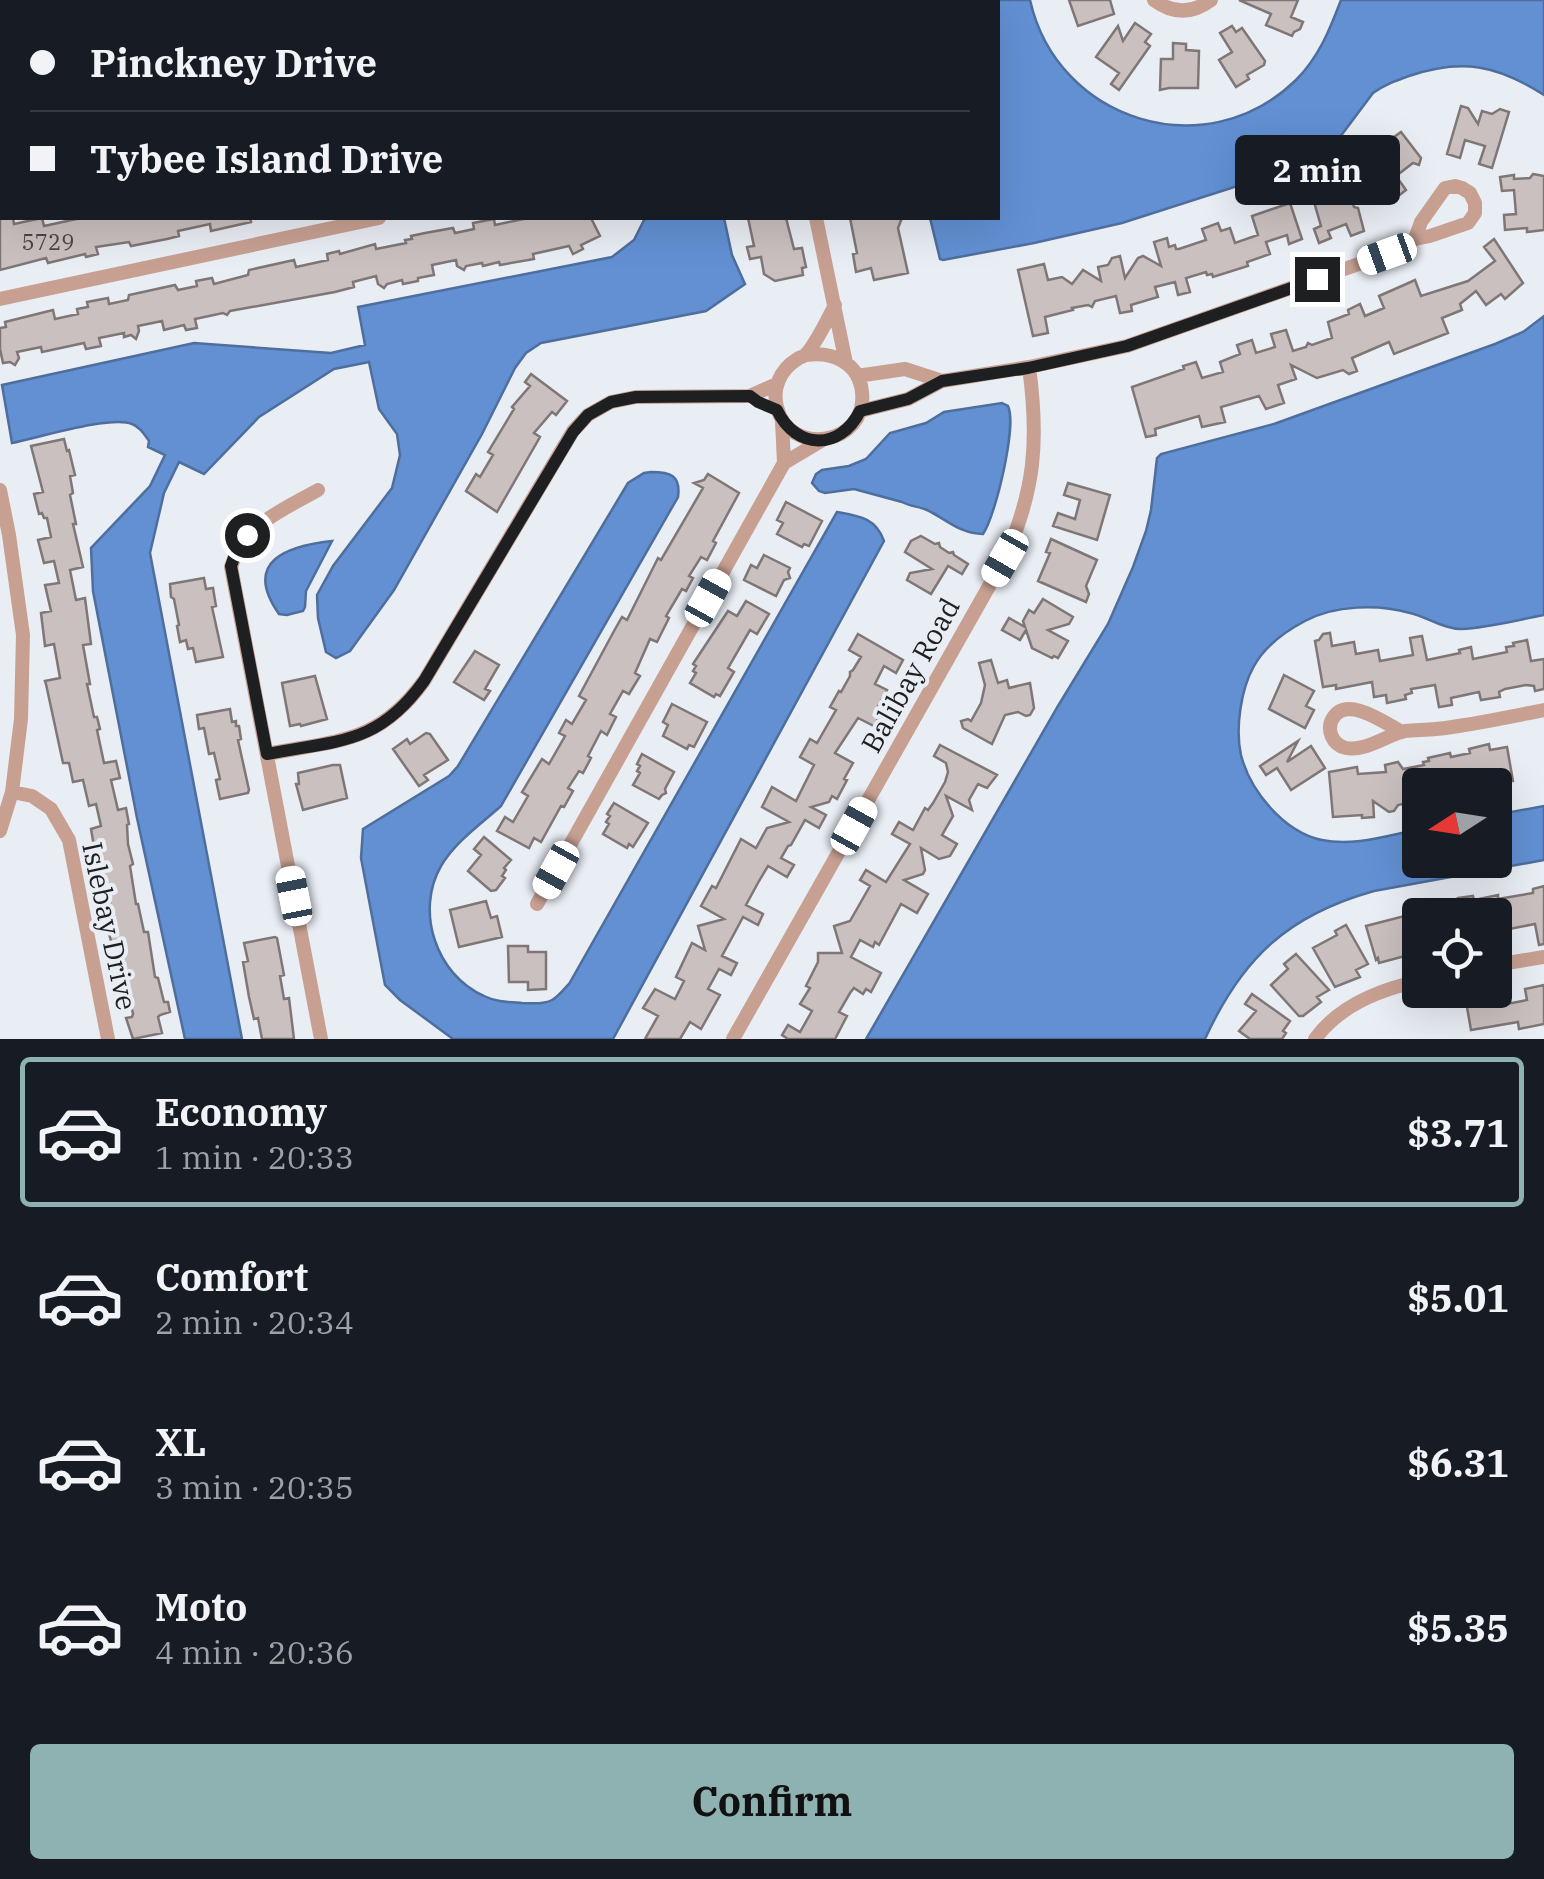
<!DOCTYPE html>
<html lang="en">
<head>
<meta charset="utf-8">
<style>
  body { margin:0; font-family:"IBM Plex Serif",serif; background:#242831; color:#f1f3f6; height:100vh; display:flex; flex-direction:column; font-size:38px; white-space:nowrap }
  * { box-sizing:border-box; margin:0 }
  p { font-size:32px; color:#9ea1a6 }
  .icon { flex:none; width:55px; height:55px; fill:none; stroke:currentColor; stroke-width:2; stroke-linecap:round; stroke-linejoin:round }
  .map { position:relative; height:1039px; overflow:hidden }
  .panel { display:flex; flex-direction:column; background:#171b24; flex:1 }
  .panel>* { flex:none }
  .banner { position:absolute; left:0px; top:0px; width:1000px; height:220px; box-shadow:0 10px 40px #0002; display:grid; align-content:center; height:220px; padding:0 30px; background:#171b24 }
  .needle { width:65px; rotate:258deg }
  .tools { position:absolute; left:1402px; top:768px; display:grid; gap:20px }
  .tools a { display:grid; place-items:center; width:110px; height:110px; border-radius:10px; background:#171b24; box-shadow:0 10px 40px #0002; font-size:50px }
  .end { position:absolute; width:45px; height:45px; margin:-22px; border:12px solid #1e1f21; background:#fff; box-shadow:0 0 0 5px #fff }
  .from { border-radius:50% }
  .bubble { position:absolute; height:70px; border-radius:10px; background:#171b24; box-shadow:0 10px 40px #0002; font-size:32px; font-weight:800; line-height:70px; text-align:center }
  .car { position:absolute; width:30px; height:60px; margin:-30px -15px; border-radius:12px; box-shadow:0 0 8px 2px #0007; background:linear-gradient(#fff 24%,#345 0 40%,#fff 0 76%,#345 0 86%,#fff 0) }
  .banner b { display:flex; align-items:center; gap:35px; height:95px; font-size:38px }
  .banner b+b { border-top:2px solid #363941 }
  .banner i { width:25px; height:25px; background:#f1f3f6 }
  ul { padding:18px 0 0; list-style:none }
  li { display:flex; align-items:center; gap:30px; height:150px; margin:0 20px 15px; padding:0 10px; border:5px solid transparent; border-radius:10px }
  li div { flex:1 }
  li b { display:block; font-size:38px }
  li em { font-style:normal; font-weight:800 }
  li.selected { border-color:#8db2b1 }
  li>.icon { width:90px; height:90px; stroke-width:1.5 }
  .action { display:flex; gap:20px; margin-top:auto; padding:20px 30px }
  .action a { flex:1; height:115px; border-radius:10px; background:#8db2b1; color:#111; font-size:40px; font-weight:800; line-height:115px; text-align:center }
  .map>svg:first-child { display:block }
  .water { fill:#6290d3; stroke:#4e6e9e; stroke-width:2.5 }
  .building { fill:#c9c0bf; stroke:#7f7676; stroke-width:2.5 }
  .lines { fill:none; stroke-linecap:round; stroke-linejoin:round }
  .minor { stroke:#c7a092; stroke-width:14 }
  .route { stroke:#1e1f21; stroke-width:12 }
  .labels { text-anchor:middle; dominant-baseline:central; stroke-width:8; stroke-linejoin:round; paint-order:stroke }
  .number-label { font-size:22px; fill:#494748 }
  .street-label { font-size:28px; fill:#1e1f21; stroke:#e9edf4 }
</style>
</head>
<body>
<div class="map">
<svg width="1544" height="1039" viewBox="0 0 1544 1039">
  <rect width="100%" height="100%" fill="#e9edf4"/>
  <!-- water -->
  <path class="water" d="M881,0H1030C1057,121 1206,168 1296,80C1319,57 1330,29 1341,0H1544V95C1497,65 1462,58 1409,76C1395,81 1384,85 1373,93L1334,145L1272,175L1122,223L1034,243L943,260L940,259L930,218H998V2H882Z
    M645,218H724L732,255L745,284L706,311L541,343L526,353L515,368L482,434L394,590L350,651L336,658L326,652L318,618L317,595L333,566L392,488L400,455L397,434L379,409L369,362L334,369L259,417L204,474L179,462L164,493L150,553L242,1039H185L137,818L93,591L91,548L150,486L165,455L148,447L149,441C144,434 140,427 132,424C111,415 38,438 12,443L2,385L194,343L331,353L365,345L358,307L612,257L634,240Z
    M1544,316V615C1517,620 1488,628 1461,629C1444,629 1427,617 1410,613C1378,604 1335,605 1305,621C1286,631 1265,646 1254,666C1241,689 1235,728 1241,755C1250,791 1284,832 1322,840C1353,847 1389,835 1420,829V860H1495V815L1544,806V860L1374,891C1288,915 1242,958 1205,1039H866L1058,706L1108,624L1133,567L1146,531L1151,510L1157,458L1161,454L1274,424L1495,344L1523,332Z
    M1002,403L1008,406C1017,425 996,515 983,534C960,534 946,519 927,510C918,506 911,507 902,502L854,489L825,493L819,491L812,483L816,474L822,470L849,466L866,459L890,433L926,423L944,412Z
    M651,472C670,472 681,475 678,497L501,806C481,824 455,842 441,866C415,911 436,975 484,996C496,1002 509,1002 522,1003C532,1003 543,1005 552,1000C558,997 564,989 569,984L837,512C859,516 876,518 884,541L613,1039H453L400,1000L385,985L361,858L363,829L449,776L458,766L628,483L644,473Z
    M332,541L306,591L305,607L303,611L287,615L279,614C242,561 287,546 332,541Z"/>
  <!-- building -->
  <path class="building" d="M1069,0H1110L1114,14L1078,26Z
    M1239,0H1298L1291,17L1303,22L1300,29L1294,32L1292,36L1266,25L1271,14Z
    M1135,23L1151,34L1145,42L1150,46L1119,90L1111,84L1119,73L1096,57L1118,26L1123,41Z
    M1232,26L1236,32L1242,28L1265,61L1264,65L1247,75L1249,79L1236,87L1219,60L1232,52L1220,33Z
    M1173,43L1186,44V50L1199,51L1198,88H1169L1160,90L1161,59H1173Z
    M1461,106L1468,108L1478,124L1482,111L1492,114L1500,109L1509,112L1492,168L1479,164L1485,146L1465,140L1460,158L1447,154Z
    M1401,132L1421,158L1419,165L1413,163L1396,176L1406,190L1397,197L1363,153L1369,148L1377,149Z
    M1533,174L1544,176V230L1527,232V228L1505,230L1504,215L1516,214L1514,190L1502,191L1500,177L1514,175V179L1530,178Z
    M1342,176L1354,207L1358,208L1364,231L1351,236L1346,224L1328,231L1331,238L1319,243L1314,229L1321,226L1314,202L1335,193L1331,180Z
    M1290,203L1302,239L1289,244L1287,235L1266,242L1270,254L1247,262L1248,266L1213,277L1212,274L1207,275L1206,272L1186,278L1190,292L1178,295L1175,282L1155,287L1158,297L1131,305L1132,311L1120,313L1116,296L1095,301L1092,307L1088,305L1072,308L1073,310L1045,317L1048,333L1033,336L1018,270L1044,264L1048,280L1062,277L1072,284L1083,270L1101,281L1098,267L1108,265L1112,258L1120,256L1125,278L1138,258L1143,256L1161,266L1154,242L1167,238L1169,247L1175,245L1176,249H1179L1206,240L1202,229L1218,223L1221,231L1230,228L1235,243L1258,235L1252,216Z
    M0,218H13L14,224L42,218L44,226L81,218H250L251,222L211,231L210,224L178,231L179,236L167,239L131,246L129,242L96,247L98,254L86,257L85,254L48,263L46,258L0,270Z
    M528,218H591L600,236L581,245L583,249L573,254L569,246L533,254L534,259L500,265L499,262L483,266L482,263L466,266L464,270L457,266L456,260L432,265L434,275L418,278V281L403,284L402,280L387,284L384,288L378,284L376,276L353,282L354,287L335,292L230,311L227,315L223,313L195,319L197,328L186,330L184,325L164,330L162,321L138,326L139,331L136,339L131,335L124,337V333L99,338L101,346L86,349L84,343L42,352L41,347L17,352L19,358L15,365L10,362L3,363L0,349V328L6,327L5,322L53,310L55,319L78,314L77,309L88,307L87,302L108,298L109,304L128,300L129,295L175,285L178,290L197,286L196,281L212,278L214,284L248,275L249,270L294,260L296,267L328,260L327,254L339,251L340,254L375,244L376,249L406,243L405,240L412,239L411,236L425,233L453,228L455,233L474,229L473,223L494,219L495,225Z
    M748,218H786L794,249L802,248L806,267L802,268L803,275L775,281L764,274L761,257L750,259L747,247L754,246Z
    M850,218H902L898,228L908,273L874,280L871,268L856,272L853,254L857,253Z
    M1494,239L1523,283L1505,299L1501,294L1486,305L1476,291L1460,304L1462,310L1442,318L1448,333L1394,354L1389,342L1352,358L1357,371L1349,374L1343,370L1317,378L1291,365L1296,379L1278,385L1284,403L1266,409L1259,396L1221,407L1225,422L1202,427L1199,416L1155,429L1156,435L1146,437L1132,387L1184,369L1183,366L1196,362L1202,378L1223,372L1220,362L1240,354L1237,345L1252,340L1256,353L1275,347L1271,334L1286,330L1293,351L1306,347L1308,343L1312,345L1332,338L1328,322L1349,314L1348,310L1360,304L1365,316L1384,308L1379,296L1404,285L1415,280L1421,296L1468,281L1495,261L1484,247Z
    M531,374L567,401L556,415L552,412L534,433L540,437L497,512L466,491L476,474L480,477L493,455L488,452L514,409L512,407L530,386L525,382Z
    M64,439L67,451L69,450L75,475L70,476L73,493L70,495L76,524H73L83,567L70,570L76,600L85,598L91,644L83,645L90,684H87L94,717H97L100,729L97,730L104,763L116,761L120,778L111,780L118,810L126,808L129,824L127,825L128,844L133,864L130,866L136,904H138L144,932H148L155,977L158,978L164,1002H168L170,1012L160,1015L158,1017L162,1033L133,1039L126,1018L132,1017L133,1014L128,992L122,993L118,974L123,973L121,967L125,966L121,946L113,948L106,923L114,921L107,889L100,890L94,865L97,864L91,829L101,826L96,804L89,806L83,780L73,782L69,763H63L46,684L45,681L60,678L54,644L45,646L41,613L51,611L45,585L59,583L54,561L44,563L38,540L51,537L47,518H44L42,513L39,514L34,494L43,492L31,446Z
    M708,474L739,493L713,541L716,543L707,560L701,557L689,576L693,578L686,591L682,589L666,616L669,618L657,642L650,639L635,673L640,676L629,694L623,691L610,714L616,717L607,735L601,731L588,756L591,758L583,773L579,771L568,788L573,791L564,807L561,806L541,842L534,838L529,848L497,831L505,817L513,822L528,796L522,792L542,759L549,764L565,736L559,733L566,720L572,724L586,700L579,696L614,631L622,617L627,620L658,558L661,560L703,488L694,483L704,480Z
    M1068,483L1110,495L1097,540L1053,526L1058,513L1075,519L1080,500L1064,495Z
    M786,502L822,521L809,546L804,544L802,547L777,534L783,523L777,520Z
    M921,536L935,544L939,543L940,547L949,553L953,552L954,555L968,564L962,574L948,566L931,594L907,580L910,573L932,569L905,552L911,541Z
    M1051,539L1097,560L1086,586L1089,594L1086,602L1038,581L1050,553L1046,552Z
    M764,555L790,568L788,572L790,578L784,580L776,596L744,580L751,565L757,568Z
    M204,578L206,589L213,588L216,606L212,607L223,657L196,662L193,648L188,649L186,640L180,642L177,626L179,625L174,599L171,597L170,584Z
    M1043,599L1073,617L1069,624L1048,630L1068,641L1058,658L1054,656L1052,658L1032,648L1026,630L1020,640L1002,630L1009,618L1025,627L1023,621L1029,610L1034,613Z
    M746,601L769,614L757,634L750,630L728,668L734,672L720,696L716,694L714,697L690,683L696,673L693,671L696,666L693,664L728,611L737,616Z
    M1330,633L1332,646L1354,642L1356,654L1378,650L1380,661L1413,655L1410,638L1422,636L1427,660L1460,653L1459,650L1471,647L1473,659L1507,652L1506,647L1514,646L1513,643L1527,640L1531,661L1544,659V689L1535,691L1534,686L1526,685L1505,689L1499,692L1500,697L1481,700L1479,692L1451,698L1452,705L1439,707L1435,685L1411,689L1412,693L1405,695L1406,699L1387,703L1386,695L1374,697L1372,682L1336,689V685L1323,687L1315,641L1319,640L1323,634Z
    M858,634L903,660L896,673L884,666L875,684L887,690L875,712L880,715L874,726L858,718L835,753L853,763L844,779L847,780L837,799L832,796L829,802L811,807L826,815L819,828L805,820L791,845L788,846L781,858L794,865L787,877L768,866L759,881L746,905L763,914L758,925L743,917L735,932L722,956L737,963L731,975L719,969L708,989L720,995L701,1029L690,1022L680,1039H645L658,1016L643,1008L655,989L675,999L684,981L676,977L692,943L705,950L698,926L724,919L701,906L712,886L716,888L741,839L756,848L767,828L789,822L762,807L772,787L796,801L814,765L800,757L810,739L817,743L836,710L830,707L839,691L841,692L850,676V672L853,670L861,657L849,650Z
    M475,651L499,665L485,689L490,691L484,700L454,682Z
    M991,660L998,683L1007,680L1009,688L1030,683L1034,708L1030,715L1026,716L1018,712L1005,715L992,744L963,728L961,721L968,719L971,721L981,703L985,685L979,663Z
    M1284,675L1314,691L1306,706L1314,710L1305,728L1269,709Z
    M315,676L327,719L301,726L300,724L290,726L282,683Z
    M672,704L707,722L694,747L689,745L687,749L663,736L668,725L663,722Z
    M230,709L232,722L236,721V726H239L241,739L238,740L249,790L248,793L220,799L216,780L220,779L214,753L209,754L204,728L199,729L197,715Z
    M426,733L430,734L448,760L424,775L428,780L419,786L393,749L407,739L410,744Z
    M1298,741L1287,762L1311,746L1325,768L1291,790L1277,768L1266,775L1260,766Z
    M1489,744L1490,750L1507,747L1513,781L1489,785H1420V800L1398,805L1394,811L1389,812L1373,801L1374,817L1362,818V815L1333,817L1329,772L1357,767L1358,774L1386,772L1385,765L1398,762L1403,769L1424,765L1423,762L1429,761L1428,758L1450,753L1451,757L1470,753L1469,749Z
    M940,745L997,775L987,788L978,784L969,800L972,810L946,796L953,816L942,835L957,844L950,856L939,859L921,848L925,870L923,874L904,880L928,894L917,913L901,904L879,945L875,942L873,947L860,940L851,957L881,973L871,992L866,989L863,994L854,988L850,993L839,1012L847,1016L835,1039H788L782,1035L788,1025L800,1032L812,1011L800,1004L810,988L806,986L818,962V953H842L834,926L850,921L870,886L860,880L866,870L886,882L910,844L892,834L899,822L913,830L925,808L928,810L933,803L945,782L948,772L946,763L934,756Z
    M642,754L674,772L665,789L666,793L662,795L659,799L633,785L640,773L637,771L640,766L637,764Z
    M333,765H340L347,798L303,810L296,784H299L298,773Z
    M614,803L648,823L633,847L629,844L627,848L603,834L609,824L606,822L610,816L607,814Z
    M484,837L511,860L504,868L506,870L502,876L505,878L496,890L491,891L468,871L481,855L474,849Z
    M1544,886V944L1539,945L1535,924L1504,930L1505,939L1495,940V915H1430V910L1460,904L1458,898L1473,896L1474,900L1498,895V899L1533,893V889Z
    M486,901L491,918L497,916L502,937L459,947L450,910Z
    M1420,912V952L1379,963L1378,958L1376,960L1366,926Z
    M1346,925L1368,964L1356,970L1360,977L1335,987L1313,948L1337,935L1335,931Z
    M275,937L277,938L284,975L280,976L284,999L289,998L294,1039H262L258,1018L254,1019L249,997L243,962L248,961L244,943Z
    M508,946H528V952H546V989L528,990V982H509Z
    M1296,954L1329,990L1317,997L1321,1002L1303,1016H1299L1271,985L1288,969L1284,964Z
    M1544,985V1024L1519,1029L1518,1022L1471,1030L1467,1007L1476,1006L1474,997L1505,993L1507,1004L1527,1000L1525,989Z
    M1252,994L1290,1021L1283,1031L1286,1033L1282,1039H1250L1239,1031L1256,1011L1245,1004Z"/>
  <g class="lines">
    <!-- minor -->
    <path class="minor" d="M768,0L769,2
      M1154,0C1173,14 1192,14 1211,0
      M276,2L289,0
      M0,58L2,57
      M816,218L846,363
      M0,299L379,218
      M806,355C833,351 859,363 862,392C868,445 789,458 777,407C772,389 780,370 796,360C803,355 802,359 808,352C819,338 827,320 835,305
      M857,376L905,369L942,381
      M860,411L908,399L942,381L1029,367L1127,346L1387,254L1415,239L1430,236L1468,223L1475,213V203L1470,193L1462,188L1455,186L1445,188L1421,222L1415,239
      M784,463L821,441
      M0,490L9,535L23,635L21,719L12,792L0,831
      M318,490C281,511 245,524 231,567L321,1039
      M1402,732C1385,723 1347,695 1333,718C1326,729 1332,745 1346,748C1365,752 1387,735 1405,731C1416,730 1426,730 1436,729C1472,725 1508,717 1544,710
      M267,754C338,740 378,744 424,681L573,431L588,415L611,402L636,397L750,396L777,384
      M12,792L32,796L51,809L69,840L108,1039
      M537,904L784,463L782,421
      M1495,965L1544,957
      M733,1039L1005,558C1035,490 1039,441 1029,367
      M1315,1039C1339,1006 1381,989 1420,981"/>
  </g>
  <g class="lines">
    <!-- route -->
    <path class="route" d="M247,535L237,549L231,566L267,754C338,740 378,745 424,681L573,432L588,415L611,402L636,397L750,396L758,402L777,410C796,450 840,451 860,411L908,399L942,381L1028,368L1127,346L1317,279"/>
  </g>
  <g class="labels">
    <!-- number labels -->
    <g class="number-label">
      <text x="48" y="241">5729</text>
    </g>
    <!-- street labels -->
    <g class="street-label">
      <text transform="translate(910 675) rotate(-61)">Balibay Road</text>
      <text transform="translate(110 926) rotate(78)">Islebay Drive</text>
    </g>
  </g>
</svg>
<div class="tools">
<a><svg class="needle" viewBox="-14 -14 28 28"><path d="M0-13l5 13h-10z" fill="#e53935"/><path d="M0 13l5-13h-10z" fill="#9ea1a6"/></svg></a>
<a><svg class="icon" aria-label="locate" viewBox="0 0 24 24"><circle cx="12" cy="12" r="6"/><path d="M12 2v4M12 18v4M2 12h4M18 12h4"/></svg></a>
</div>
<i class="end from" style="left:247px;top:535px"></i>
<i class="end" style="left:1317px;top:279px"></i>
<div class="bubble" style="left:1235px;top:135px;width:165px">2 min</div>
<i class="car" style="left:1387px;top:254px;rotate:250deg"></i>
<i class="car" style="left:1005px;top:558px;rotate:210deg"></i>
<i class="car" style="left:708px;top:598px;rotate:29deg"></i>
<i class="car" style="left:854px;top:826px;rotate:29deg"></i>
<i class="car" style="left:556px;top:870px;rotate:209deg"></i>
<i class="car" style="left:294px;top:896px;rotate:349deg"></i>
<div class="banner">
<b><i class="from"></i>Pinckney Drive</b>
<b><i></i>Tybee Island Drive</b>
</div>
</div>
<section class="panel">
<ul>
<li class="selected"><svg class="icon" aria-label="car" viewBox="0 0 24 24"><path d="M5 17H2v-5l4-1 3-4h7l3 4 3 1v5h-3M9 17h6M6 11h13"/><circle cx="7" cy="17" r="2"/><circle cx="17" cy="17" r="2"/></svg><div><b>Economy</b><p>1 min · 20:33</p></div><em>$3.71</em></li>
<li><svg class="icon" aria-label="car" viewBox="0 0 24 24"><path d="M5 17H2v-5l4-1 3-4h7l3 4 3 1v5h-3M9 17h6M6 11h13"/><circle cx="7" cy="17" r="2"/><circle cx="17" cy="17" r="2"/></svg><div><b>Comfort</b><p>2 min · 20:34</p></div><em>$5.01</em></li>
<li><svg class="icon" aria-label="car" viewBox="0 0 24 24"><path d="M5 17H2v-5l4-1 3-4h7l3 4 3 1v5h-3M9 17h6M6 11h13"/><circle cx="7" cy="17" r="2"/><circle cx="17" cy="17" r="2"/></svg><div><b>XL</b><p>3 min · 20:35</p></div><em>$6.31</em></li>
<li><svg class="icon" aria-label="car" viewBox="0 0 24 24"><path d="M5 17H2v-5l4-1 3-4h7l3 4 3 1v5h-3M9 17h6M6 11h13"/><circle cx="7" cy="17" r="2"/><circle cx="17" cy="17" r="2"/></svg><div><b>Moto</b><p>4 min · 20:36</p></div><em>$5.35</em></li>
</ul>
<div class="action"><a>Confirm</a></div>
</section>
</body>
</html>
